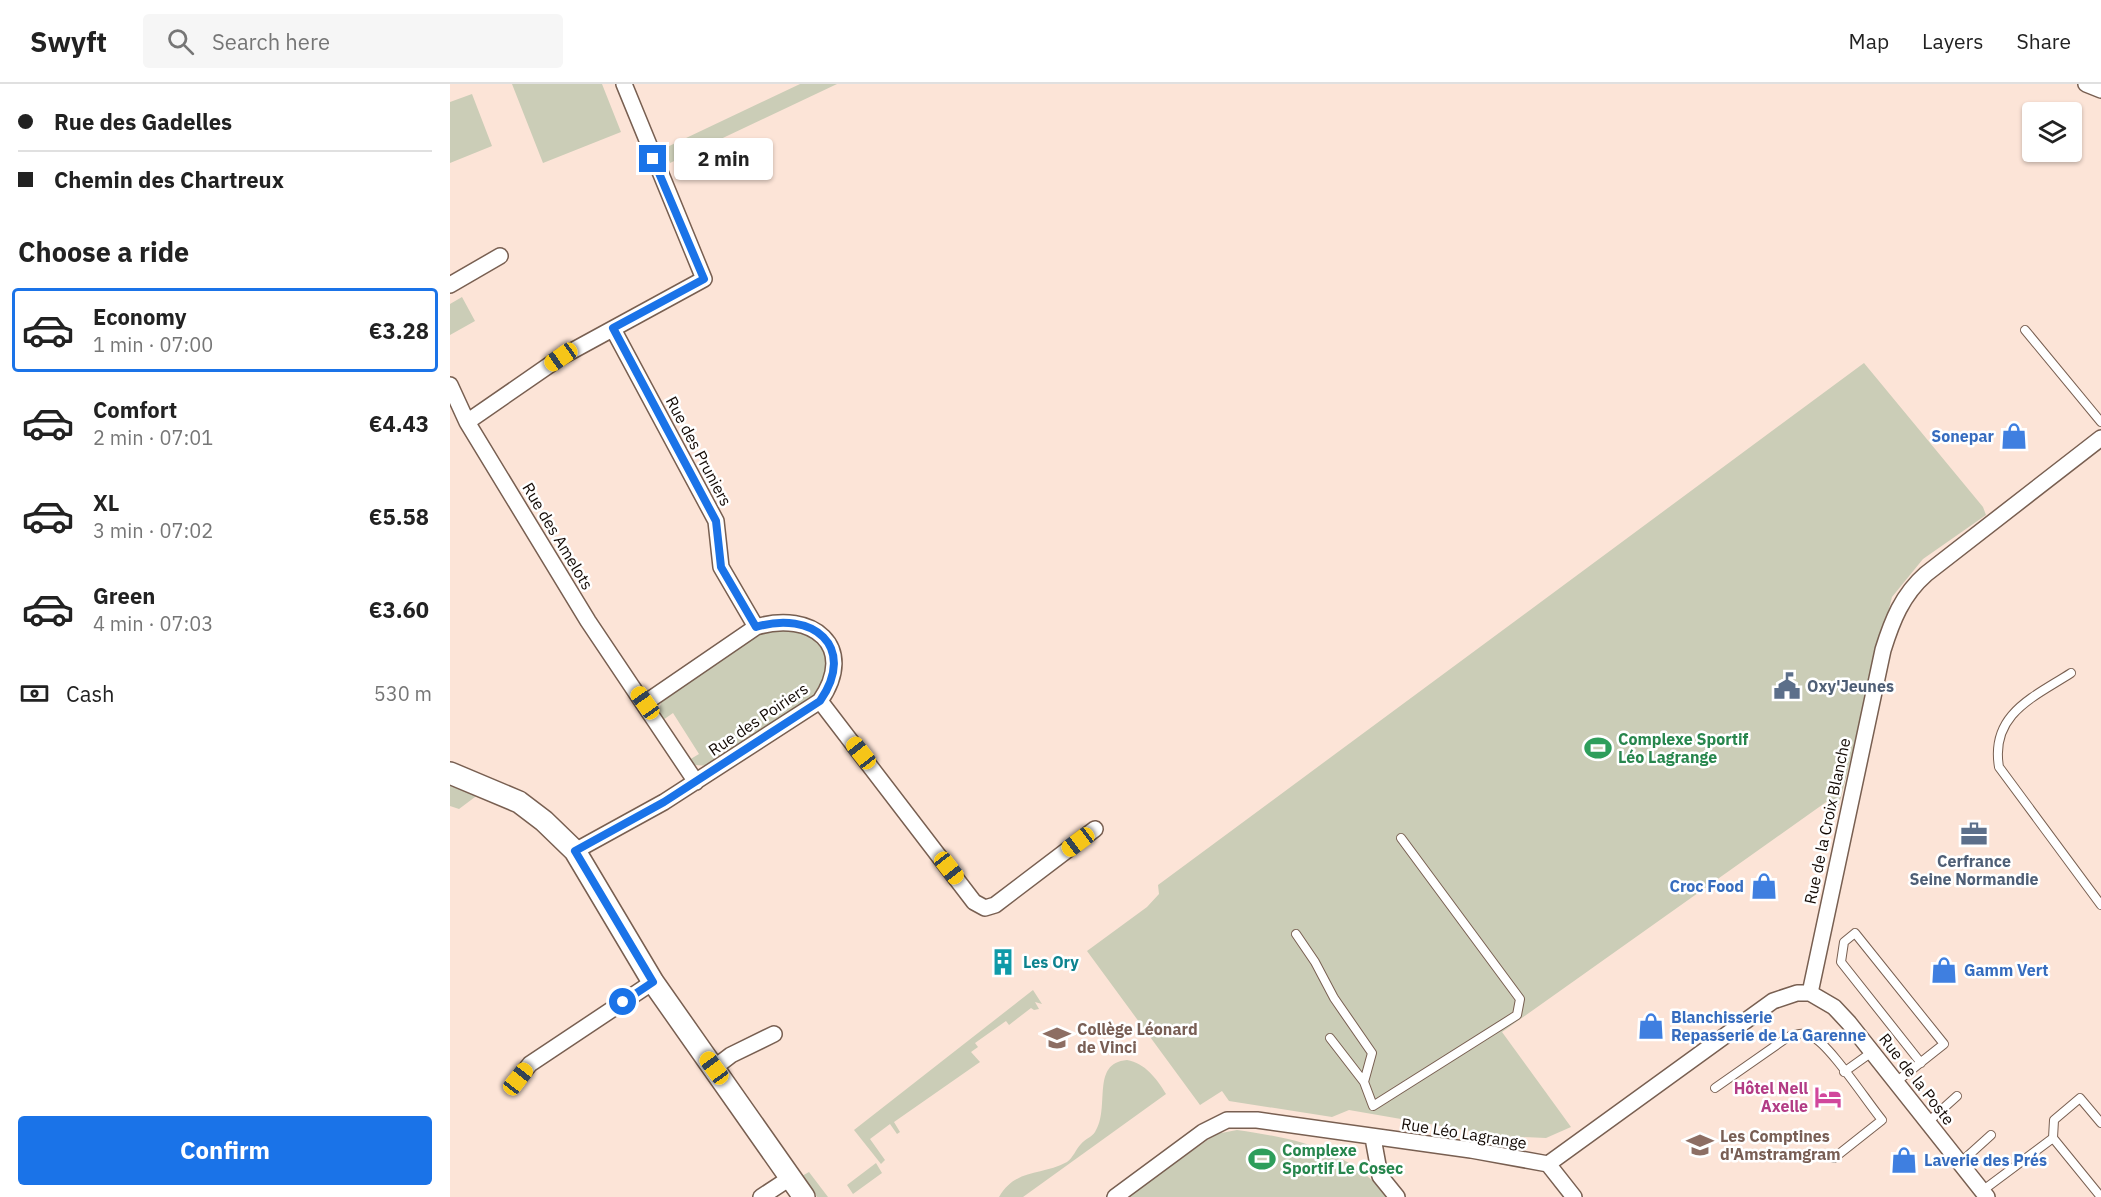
<!DOCTYPE html>
<html lang="en">
<head>
<meta charset="utf-8">
<style>
  body { margin:0; font-family:"IBM Plex Sans",sans-serif; background:#f6f6f6; color:#222; height:100vh; display:flex; flex-direction:column; font-size:22px; white-space:nowrap }
  * { box-sizing:border-box; margin:0 }
  p { font-size:20px; color:#767676 }
  .icon { flex:none; width:33px; height:33px; fill:none; stroke:currentColor; stroke-width:2; stroke-linecap:round; stroke-linejoin:round }
  .map { position:relative; flex:1; overflow:hidden }
  .panel { display:flex; flex-direction:column; background:#fff; width:450px }
  .panel>* { flex:none }
  .banner { display:grid; align-content:center; height:132px; padding:0 18px; background:#fff }
  .fabs { position:absolute; left:1572px; top:18px; display:grid; gap:12px }
  .fabs a { display:grid; place-items:center; width:60px; height:60px; border-radius:6px; background:#fff; box-shadow:0 2px 4px #0004; font-size:30px }
  .end { position:absolute; width:27px; height:27px; margin:-14px; border:8px solid #1a73e8; background:#fff; box-shadow:0 0 0 3px #fff }
  .from { border-radius:50% }
  .bubble { position:absolute; height:42px; border-radius:6px; background:#fff; box-shadow:0 2px 4px #0004; font-size:20px; font-weight:700; line-height:42px; text-align:center }
  .car { position:absolute; width:18px; height:36px; margin:-18px -9px; border-radius:8px; box-shadow:0 0 4px 2px #0007; background:linear-gradient(#f5c518 24%,#345 0 40%,#f5c518 0 76%,#345 0 86%,#f5c518 0) }
  .banner b { display:flex; align-items:center; gap:21px; height:57px; font-size:22px }
  .banner b+b { border-top:2px solid #e0e0e0 }
  .banner i { width:15px; height:15px; background:#222 }
  ul { padding:0; list-style:none }
  li { display:flex; align-items:center; gap:18px; height:84px; margin:0 12px 9px; padding:0 6px; border:3px solid transparent; border-radius:6px }
  li div { flex:1 }
  li b { display:block; font-size:22px }
  li em { font-style:normal; font-weight:700 }
  li.on { border-color:#1a73e8 }
  li>.icon { width:54px; height:54px; stroke-width:1.5 }
  h2 { padding:0 18px; font-size:27px; line-height:72px }
  .pay { display:flex; align-items:center; gap:15px; height:66px; padding:0 18px; font-size:22px }
  .pay p { margin-inline-start:auto }
  .action { display:flex; gap:12px; margin-top:auto; padding:12px 18px }
  .action a { flex:1; height:69px; border-radius:6px; background:#1a73e8; color:#fff; font-size:24px; font-weight:700; line-height:69px; text-align:center }
  header { display:flex; align-items:center; gap:36px; box-sizing:border-box; height:84px; padding:0 30px; background:#fff; border-bottom:2px solid #e0e0e0 }
  header strong { font-size:28px }
  nav { display:flex; gap:33px; margin-inline-start:auto; font-size:21px }
  .search { width:420px; height:54px; background:#f6f6f6; display:flex; align-items:center; gap:15px; box-sizing:border-box; padding:0 21px; border-radius:6px; color:#767676; font-size:22px }
  main { display:flex; flex:1; min-height:0 }
  .map>svg:first-child { display:block }
  .green { fill:#cbcdb7 }
  .lines { fill:none; stroke-linecap:round; stroke-linejoin:round }
  .lane-casing { stroke:#785f51; stroke-width:10 }
  .street-casing { stroke:#785f51; stroke-width:18 }
  .secondary-casing { stroke:#785f51; stroke-width:24 }
  .lane { stroke:#fff; stroke-width:8 }
  .street { stroke:#fff; stroke-width:15 }
  .secondary { stroke:#fff; stroke-width:21 }
  .route { stroke:#1a73e8; stroke-width:8 }
  .labels { text-anchor:middle; dominant-baseline:central; stroke-width:5; stroke-linejoin:round; paint-order:stroke }
  .shop-label { font-size:16px; font-weight:bold; fill:#366cbe; stroke:#fff; text-anchor:start }
  .street-label { font-size:16px; fill:#130a05; stroke:#fff }
  .service-label { font-size:16px; font-weight:bold; fill:#4e5e75; stroke:#fff; text-anchor:start }
  .leisure-label { font-size:16px; font-weight:bold; fill:#27864d; stroke:#fff; text-anchor:start }
  .culture-label { font-size:16px; font-weight:bold; fill:#0d838f; stroke:#fff; text-anchor:start }
  .education-label { font-size:16px; font-weight:bold; fill:#785e54; stroke:#fff; text-anchor:start }
  .hotel-label { font-size:16px; font-weight:bold; fill:#b23c85; stroke:#fff; text-anchor:end }
</style>
</head>
<body>
<header>
<strong>Swyft</strong>
<div class="search"><svg class="icon" aria-label="search" viewBox="0 0 24 24"><circle cx="10" cy="10" r="6"/><path d="M15 15l6 6"/></svg>Search here</div>
<nav><a>Map</a><a>Layers</a><a>Share</a></nav>
</header>
<main>
<section class="panel">
<div class="banner">
<b><i class="from"></i>Rue des Gadelles</b>
<b><i></i>Chemin des Chartreux</b>
</div>
<h2>Choose a ride</h2>
<ul>
<li class="on"><svg class="icon" aria-label="car" viewBox="0 0 24 24"><path d="M5 17H2v-5l4-1 3-4h7l3 4 3 1v5h-3M9 17h6M6 11h13"/><circle cx="7" cy="17" r="2"/><circle cx="17" cy="17" r="2"/></svg><div><b>Economy</b><p>1 min · 07:00</p></div><em>€3.28</em></li>
<li><svg class="icon" aria-label="car" viewBox="0 0 24 24"><path d="M5 17H2v-5l4-1 3-4h7l3 4 3 1v5h-3M9 17h6M6 11h13"/><circle cx="7" cy="17" r="2"/><circle cx="17" cy="17" r="2"/></svg><div><b>Comfort</b><p>2 min · 07:01</p></div><em>€4.43</em></li>
<li><svg class="icon" aria-label="car" viewBox="0 0 24 24"><path d="M5 17H2v-5l4-1 3-4h7l3 4 3 1v5h-3M9 17h6M6 11h13"/><circle cx="7" cy="17" r="2"/><circle cx="17" cy="17" r="2"/></svg><div><b>XL</b><p>3 min · 07:02</p></div><em>€5.58</em></li>
<li><svg class="icon" aria-label="car" viewBox="0 0 24 24"><path d="M5 17H2v-5l4-1 3-4h7l3 4 3 1v5h-3M9 17h6M6 11h13"/><circle cx="7" cy="17" r="2"/><circle cx="17" cy="17" r="2"/></svg><div><b>Green</b><p>4 min · 07:03</p></div><em>€3.60</em></li>
</ul>
<div class="pay"><svg class="icon" aria-label="cash" viewBox="0 0 24 24"><path d="M3 7h18v10H3z"/><circle cx="12" cy="12" r="2"/></svg>Cash<p>530 m</p></div>
<div class="action"><a>Confirm</a></div>
</section>
<div class="map">
<svg width="1651" height="1113" viewBox="0 0 1651 1113">
  <rect width="100%" height="100%" fill="#fce4d7"/>
  <!-- green -->
  <path class="green" d="M62,0H152L171,48L93,79Z
    M350,0H387L220,79L215,64Z
    M22,10L42,62L0,79V18Z
    M12,213L25,237L0,251V220Z
    M1414,279L1533,423L1536,431L1473,475L1442,513L1389,721L1379,716L1052,948L1121,1043L1096,1054L1049,1052L899,1026L882,1033L779,1017L772,1007L750,1021L637,867L697,823L709,810L708,801Z
    M325,542L369,553L379,583L364,614L259,682L245,681L239,676L249,670L223,629L213,636L209,625L212,616L283,567Z
    M0,698L29,710L9,725L0,722Z
    M583,906L592,920L585,918L589,925L584,926L581,924L559,941L556,937L525,959L528,963L521,968L530,978L444,1038L450,1048L447,1050L440,1040L420,1055L435,1076L431,1080L404,1046Z
    M677,976C695,979 707,995 716,1010L573,1113H549C566,1084 591,1092 617,1078C623,1074 626,1065 631,1060C635,1055 642,1053 645,1048C661,1024 640,979 677,976Z
    M787,1046C849,1055 896,1065 939,1113H677L766,1050Z
    M426,1079L432,1089L403,1110L397,1101Z
    M359,1088L378,1113H367L352,1092Z"/>
  <g class="lines">
    <defs>
      <path id="lane" d="M1575,246L1651,338
        M1621,589C1584,613 1540,630 1549,683L1651,821
        M846,850L865,878L884,914L922,969L914,998
        M880,954L914,998L923,1022L1067,931L1070,915L951,754
        M1394,988L1422,968
        M1446,998L1494,960L1405,849L1394,858L1391,878L1471,979
        M1265,1004L1338,953C1346,950 1353,948 1361,952C1379,959 1417,1018 1432,1036L1384,1074
        M1478,1038L1507,1012
        M1603,1054L1604,1036L1630,1014L1651,1039
        M1510,1079L1541,1051
        M1532,1107L1603,1054L1651,1113"/>
      <path id="street" d="M174,0L254,195L111,273L17,338L138,537L246,698
        M1636,0L1651,6
        M0,201L50,172
        M163,245L266,437L271,483L306,543
        M0,301L17,338
        M370,617L524,818L535,824L545,821L645,745
        M125,767L214,718L370,617C408,562 362,526 306,543L195,619
        M1360,909L1384,923L1399,939L1537,1113
        M264,984L281,971L324,950
        M68,995L80,980L203,898
        M923,1054L930,1092L947,1113
        M1098,1080L1323,917L1347,909H1360L1433,566C1442,537 1452,511 1476,490L1651,354
        M311,1113L340,1094
        M665,1113L753,1048L777,1036H807L1021,1066L1098,1080L1124,1113"/>
      <path id="secondary" d="M0,689L69,718L94,737L125,767L203,898L354,1113"/>
    </defs>
    <!-- lane casing -->
    <use href="#lane" class="lane-casing"/>
    <!-- street casing -->
    <use href="#street" class="street-casing"/>
    <!-- secondary casing -->
    <use href="#secondary" class="secondary-casing"/>
    <!-- lane -->
    <use href="#lane" class="lane"/>
    <!-- street -->
    <use href="#street" class="street"/>
    <!-- secondary -->
    <use href="#secondary" class="secondary"/>
  </g>
  <g class="lines">
    <!-- route -->
    <path class="route" d="M173,918L203,898L125,767L214,718L370,617C408,562 362,526 306,543L271,483L266,437L163,244L254,195L203,75"/>
  </g>
  <!-- icons -->
  <defs>
    <symbol id="shop-bare" viewBox="-9 -9 18 18"><path d="M-5-2.5h2.3a2.7 3.5 0 0 1 5.4 0H5L5.5 6h-11ZM-1.5-2.5h3a1.5 2.3 0 0 0-3 0Z" fill="#3f7fe0" stroke="#fff" stroke-width="2.5" paint-order="stroke"/></symbol>
    <symbol id="civic-bare" viewBox="-9 -9 18 18"><path d="M-.6-6.5H3V-4.5H.6V-3L4-1V1h2V6H-6V1h2V-1L-.6-3ZM-1.2 2.5V6h2.4V2.5Z" fill="#5c6f8a" stroke="#fff" stroke-width="2.5" paint-order="stroke"/></symbol>
    <symbol id="stadium-bare" viewBox="-9 -9 18 18"><path d="M0-5a6.5 5 0 1 0 0 10a6.5 5 0 1 0 0-10ZM-3.5-1.8h7v3.6h-7Z" fill="#2e9e5b" stroke="#fff" stroke-width="2.5" paint-order="stroke"/></symbol>
    <symbol id="office-bare" viewBox="-9 -9 18 18"><path d="M-6-3h4V-5.5h4V-3h4V5H-6ZM-1-4.5V-3h2v-1.5ZM-6 0V1H6V0Z" fill="#5c6f8a" stroke="#fff" stroke-width="2.5" paint-order="stroke"/></symbol>
    <symbol id="building-bare" viewBox="-9 -9 18 18"><path d="M-4-6H4V6H1V3H-1V6H-4ZM-2.5-4.3h1.7v1.8h-1.7ZM.8-4.3h1.7v1.8H.8ZM-2.5-1h1.7V.8h-1.7ZM.8-1h1.7V.8H.8Z" fill="#0f9aa8" stroke="#fff" stroke-width="2.5" paint-order="stroke"/></symbol>
    <symbol id="school-bare" viewBox="-9 -9 18 18"><path d="M0-5L7-2L0 1L-7-2ZM-4 1L0 2.5L4 1V4Q0 6-4 4Z" fill="#8d6e63" stroke="#fff" stroke-width="2.5" paint-order="stroke"/></symbol>
    <symbol id="hotel-bare" viewBox="-9 -9 18 18"><path d="M-6-4.5h1.5V1H6V5H4.5V3h-9V5H-6ZM-4 0a1.8 1.8 0 1 1 3.6 0ZM.5 0V-2.5h3Q6-2.5 6 0Z" fill="#d1479c" stroke="#fff" stroke-width="2.5" paint-order="stroke"/></symbol>
  </defs>
  <g fill-rule="evenodd">
    <use href="#shop-bare" x="1545" y="333" width="38" height="38"/>
    <use href="#civic-bare" x="1318" y="583" width="38" height="38"/>
    <use href="#stadium-bare" x="1129" y="645" width="38" height="38"/>
    <use href="#office-bare" x="1505" y="731" width="38" height="38"/>
    <use href="#shop-bare" x="1295" y="783" width="38" height="38"/>
    <use href="#building-bare" x="534" y="859" width="38" height="38"/>
    <use href="#shop-bare" x="1475" y="867" width="38" height="38"/>
    <use href="#shop-bare" x="1182" y="923" width="38" height="38"/>
    <use href="#school-bare" x="588" y="935" width="38" height="38"/>
    <use href="#hotel-bare" x="1359" y="994" width="38" height="38"/>
    <use href="#school-bare" x="1231" y="1042" width="38" height="38"/>
    <use href="#stadium-bare" x="793" y="1056" width="38" height="38"/>
    <use href="#shop-bare" x="1435" y="1057" width="38" height="38"/>
  </g>
  <g class="labels">
    <!-- shop labels -->
    <g class="shop-label">
      <text x="1544" y="352" text-anchor="end">Sonepar</text>
      <text x="1294" y="802" text-anchor="end">Croc Food</text>
      <text x="1514" y="886">Gamm Vert</text>
      <text x="1221" y="933">Blanchisserie<tspan x="1221" dy="18">Repasserie de La Garenne</tspan></text>
      <text x="1474" y="1076">Laverie des Prés</text>
    </g>
    <!-- street labels -->
    <g class="street-label">
      <text transform="translate(249 367) rotate(62)">Rue des Pruniers</text>
      <text transform="translate(108 452) rotate(59)">Rue des Amelots</text>
      <text transform="translate(308 635) rotate(-34)">Rue des Poiriers</text>
      <text transform="translate(1377 737) rotate(-78)">Rue de la Croix Blanche</text>
      <text transform="translate(1467 995) rotate(52)">Rue de la Poste</text>
      <text transform="translate(1014 1049) rotate(9)">Rue Léo Lagrange</text>
    </g>
    <!-- service labels -->
    <g class="service-label">
      <text x="1357" y="602">Oxy'Jeunes</text>
      <text x="1524" y="777" text-anchor="middle">Cerfrance<tspan x="1524" dy="18">Seine Normandie</tspan></text>
    </g>
    <!-- leisure labels -->
    <g class="leisure-label">
      <text x="1168" y="655">Complexe Sportif<tspan x="1168" dy="18">Léo Lagrange</tspan></text>
      <text x="832" y="1066">Complexe<tspan x="832" dy="18">Sportif Le Cosec</tspan></text>
    </g>
    <!-- culture labels -->
    <g class="culture-label">
      <text x="573" y="878">Les Ory</text>
    </g>
    <!-- education labels -->
    <g class="education-label">
      <text x="627" y="945">Collège Léonard<tspan x="627" dy="18">de Vinci</tspan></text>
      <text x="1270" y="1052">Les Comptines<tspan x="1270" dy="18">d'Amstramgram</tspan></text>
    </g>
    <!-- hotel labels -->
    <g class="hotel-label">
      <text x="1358" y="1004">Hôtel Nell<tspan x="1358" dy="18">Axelle</tspan></text>
    </g>
  </g>
</svg>
<div class="fabs">
<a><svg class="icon" aria-label="layers" viewBox="0 0 24 24"><path d="M12 4l9 5-9 5-9-5zM3 14l9 5 9-5"/></svg></a>
</div>
<i class="end from" style="left:173px;top:918px"></i>
<i class="end" style="left:203px;top:75px"></i>
<div class="bubble" style="left:224px;top:54px;width:99px">2 min</div>
<i class="car" style="left:111px;top:273px;rotate:235deg"></i>
<i class="car" style="left:195px;top:619px;rotate:325deg"></i>
<i class="car" style="left:411px;top:669px;rotate:322deg"></i>
<i class="car" style="left:628px;top:758px;rotate:233deg"></i>
<i class="car" style="left:499px;top:784px;rotate:142deg"></i>
<i class="car" style="left:264px;top:984px;rotate:324deg"></i>
<i class="car" style="left:68px;top:995px;rotate:38deg"></i>
</div>
</main>
</body>
</html>
